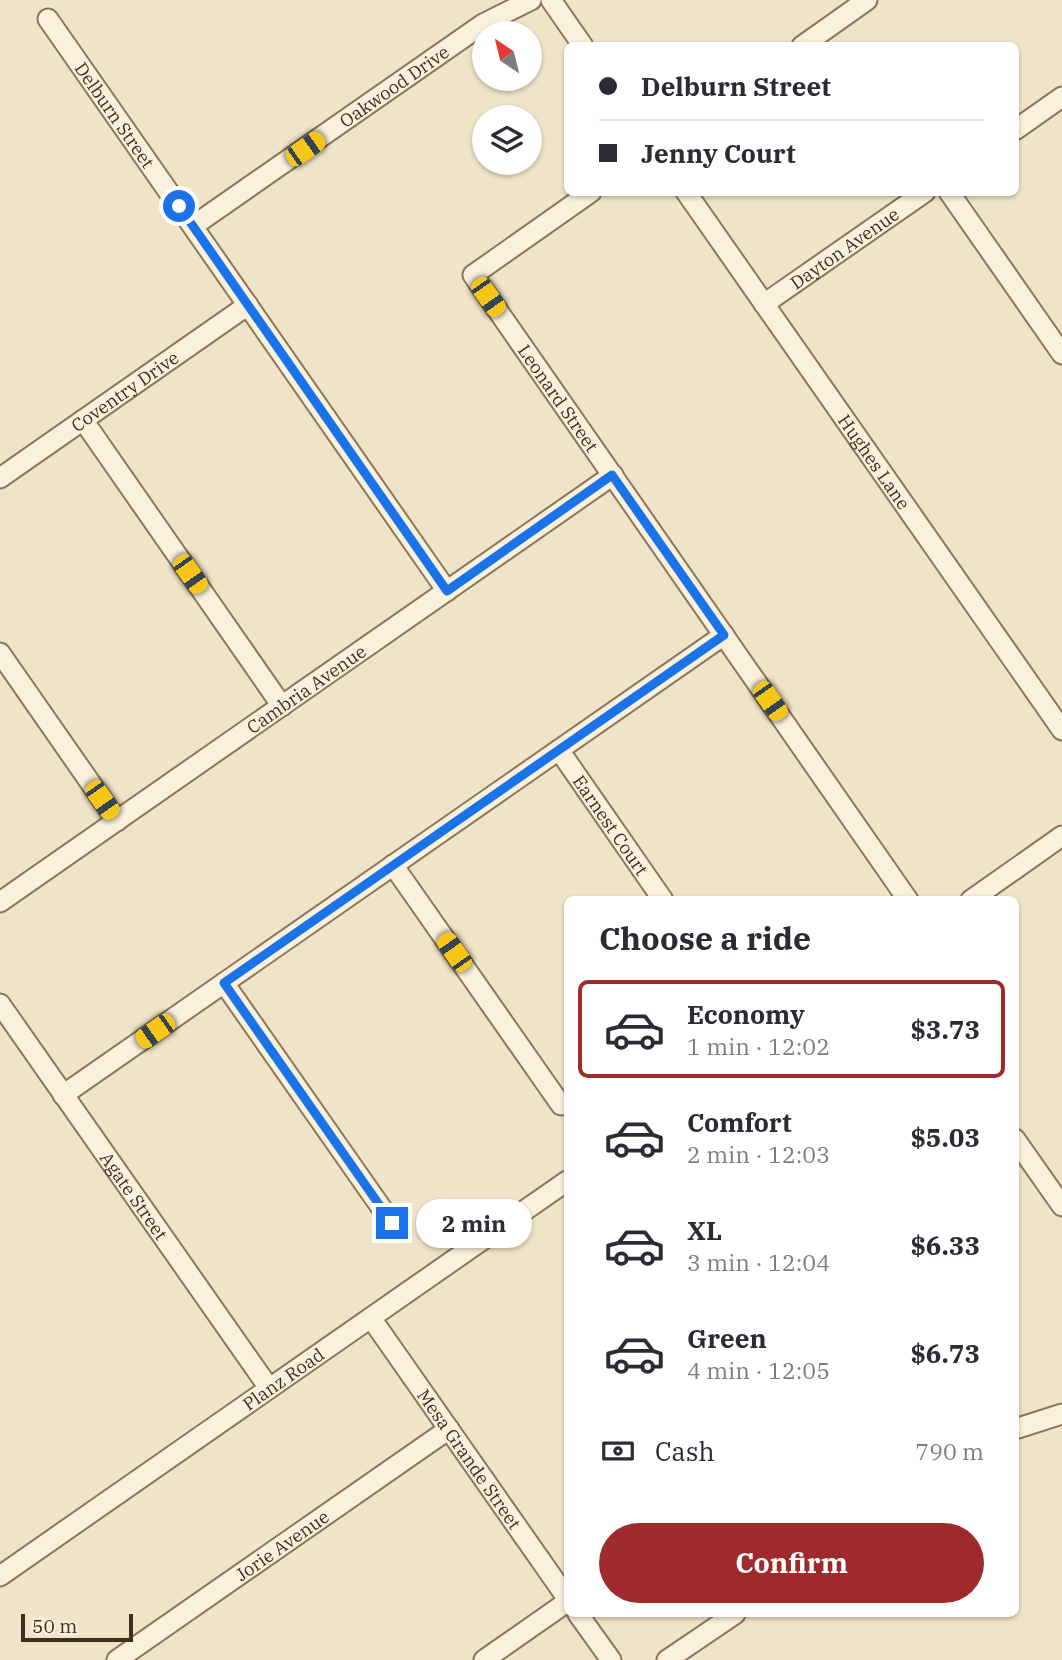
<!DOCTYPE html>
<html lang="en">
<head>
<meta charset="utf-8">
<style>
  body { margin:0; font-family:"IBM Plex Serif",serif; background:#f2f2f3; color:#2b2b33; height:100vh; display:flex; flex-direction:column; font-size:26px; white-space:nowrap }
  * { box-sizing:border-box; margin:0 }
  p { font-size:23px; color:#7c7c81 }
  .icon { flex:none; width:38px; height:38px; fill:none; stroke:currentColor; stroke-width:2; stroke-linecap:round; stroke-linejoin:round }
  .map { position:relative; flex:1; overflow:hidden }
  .side { position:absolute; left:564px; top:896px; width:455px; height:721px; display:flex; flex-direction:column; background:#fff; border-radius:10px; box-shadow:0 2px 5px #0004 }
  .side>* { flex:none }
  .hud { position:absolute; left:564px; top:42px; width:455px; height:154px; border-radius:10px; box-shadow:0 2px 5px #0004; display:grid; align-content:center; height:154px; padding:0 35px; background:#fff }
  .needle { width:46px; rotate:325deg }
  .tools { position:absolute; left:472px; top:21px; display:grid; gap:14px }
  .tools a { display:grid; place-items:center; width:70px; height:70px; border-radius:50%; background:#fff; box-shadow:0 2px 5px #0004; font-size:35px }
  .scale { position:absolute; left:21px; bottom:18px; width:112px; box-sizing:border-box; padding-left:7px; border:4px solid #3d2e20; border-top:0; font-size:19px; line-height:24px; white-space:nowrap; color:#3d2e20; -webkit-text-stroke:5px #f7eed8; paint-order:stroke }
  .end { position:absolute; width:32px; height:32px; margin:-16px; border:9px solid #1a73e8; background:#fff; box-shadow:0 0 0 4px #fff }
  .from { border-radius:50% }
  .bubble { position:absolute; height:49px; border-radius:24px; background:#fff; box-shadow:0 2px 5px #0004; font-size:23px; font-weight:700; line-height:49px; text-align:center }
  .car { position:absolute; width:21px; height:42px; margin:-21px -10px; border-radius:9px; box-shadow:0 0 5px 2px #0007; background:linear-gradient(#f5c518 24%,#345 0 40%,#f5c518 0 76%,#345 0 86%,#f5c518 0) }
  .hud b { display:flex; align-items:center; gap:24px; height:66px; font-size:26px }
  .hud b+b { border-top:2px solid #e1e1e2 }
  .hud i { width:18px; height:18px; background:#2b2b33 }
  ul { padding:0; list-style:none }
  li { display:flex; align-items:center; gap:21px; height:98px; margin:0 14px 10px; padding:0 21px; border:4px solid transparent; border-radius:10px }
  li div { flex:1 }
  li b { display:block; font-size:26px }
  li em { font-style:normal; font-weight:700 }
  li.active { border-color:#9e2a2b }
  li>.icon { width:63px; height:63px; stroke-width:1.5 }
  h2 { padding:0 35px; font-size:32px; line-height:84px }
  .pay { display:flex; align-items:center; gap:18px; height:77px; padding:0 35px; font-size:26px }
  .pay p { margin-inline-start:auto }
  .action { display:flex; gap:14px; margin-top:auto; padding:14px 35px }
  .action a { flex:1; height:80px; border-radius:42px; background:#9e2a2b; color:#fff; font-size:28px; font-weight:700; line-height:80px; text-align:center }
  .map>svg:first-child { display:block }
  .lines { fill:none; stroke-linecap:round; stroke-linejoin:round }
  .minor-casing { stroke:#8d765c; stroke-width:23 }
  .minor { stroke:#faf1dc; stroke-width:19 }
  .route { stroke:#1a73e8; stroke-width:9 }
  .labels { text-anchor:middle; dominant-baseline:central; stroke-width:6; stroke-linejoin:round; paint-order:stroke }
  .street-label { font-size:18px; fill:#3d2e20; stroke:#f7eed8 }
</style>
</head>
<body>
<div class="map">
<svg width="1062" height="1660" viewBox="0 0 1062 1660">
  <rect width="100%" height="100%" fill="#f0e4c8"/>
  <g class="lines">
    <defs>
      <g id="minor">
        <path d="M551,0L583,46"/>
        <path id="s1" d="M48,19L447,591"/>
        <path d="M802,46L867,0"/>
        <path d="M1015,130L1062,97"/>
        <path id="s2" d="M591,192L473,275L908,900"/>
        <path id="s3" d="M686,192L1062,730"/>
        <path d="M949,192L1062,354"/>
        <path id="s4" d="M193,226L483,24L531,0"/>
        <path id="s5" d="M764,304L925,192"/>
        <path d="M83,420L282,706"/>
        <path id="s6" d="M0,478L248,305"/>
        <path d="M0,653L117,821"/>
        <path id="s7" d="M559,750L663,900"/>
        <path d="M393,865L561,1105"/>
        <path d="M971,900L1062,836"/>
        <path id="s8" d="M0,902L613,475"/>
        <path d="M224,983L392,1223"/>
        <path id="s9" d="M0,1004L269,1388"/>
        <path d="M63,1095L724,635"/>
        <path d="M1015,1139L1062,1206"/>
        <path id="s10" d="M371,1318L567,1598"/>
        <path d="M1015,1429L1062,1414"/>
        <path id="s11" d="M0,1576L567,1181"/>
        <path d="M578,1614L611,1660"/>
        <path id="s12" d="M117,1660L449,1429"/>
        <path d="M484,1660L567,1602"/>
        <path d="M667,1660L735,1614"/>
      </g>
    </defs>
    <!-- minor casing -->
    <use href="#minor" class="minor-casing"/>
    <!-- minor -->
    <use href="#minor" class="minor"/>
  </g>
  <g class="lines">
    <!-- route -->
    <path class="route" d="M179,206L447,591L612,475L724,635L224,983L392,1223"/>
  </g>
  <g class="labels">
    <!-- street labels -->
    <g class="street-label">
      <text stroke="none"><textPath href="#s4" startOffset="245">Oakwood Drive</textPath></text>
      <text stroke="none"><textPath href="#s1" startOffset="117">Delburn Street</textPath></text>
      <text stroke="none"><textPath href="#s5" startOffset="98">Dayton Avenue</textPath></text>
      <text stroke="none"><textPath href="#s6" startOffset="152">Coventry Drive</textPath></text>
      <text stroke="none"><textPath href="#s2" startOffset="294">Leonard Street</textPath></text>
      <text stroke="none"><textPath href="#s3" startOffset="329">Hughes Lane</textPath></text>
      <text stroke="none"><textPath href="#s8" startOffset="373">Cambria Avenue</textPath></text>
      <text stroke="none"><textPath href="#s7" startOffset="91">Earnest Court</textPath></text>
      <text stroke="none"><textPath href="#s9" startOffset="234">Agate Street</textPath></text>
      <text stroke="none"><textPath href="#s11" startOffset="345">Planz Road</textPath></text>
      <text stroke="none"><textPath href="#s10" startOffset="172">Mesa Grande Street</textPath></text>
      <text stroke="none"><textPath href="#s12" startOffset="201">Jorie Avenue</textPath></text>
    </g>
  </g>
</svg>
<div class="tools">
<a><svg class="needle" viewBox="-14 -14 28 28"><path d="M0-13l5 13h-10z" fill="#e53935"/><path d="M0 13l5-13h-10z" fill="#7c7c81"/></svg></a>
<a><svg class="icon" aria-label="layers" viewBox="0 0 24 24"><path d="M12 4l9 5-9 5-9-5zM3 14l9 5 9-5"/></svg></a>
</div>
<div class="scale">50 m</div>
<i class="end from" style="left:179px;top:206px"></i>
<i class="end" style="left:392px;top:1223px"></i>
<div class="bubble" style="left:416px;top:1199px;width:116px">2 min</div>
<i class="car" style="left:305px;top:149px;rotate:55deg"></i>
<i class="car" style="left:488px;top:297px;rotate:145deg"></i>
<i class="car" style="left:190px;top:574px;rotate:145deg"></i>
<i class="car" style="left:770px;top:701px;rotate:145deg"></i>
<i class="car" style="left:102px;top:800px;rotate:145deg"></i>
<i class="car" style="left:454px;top:952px;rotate:325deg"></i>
<i class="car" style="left:155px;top:1031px;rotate:235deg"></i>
<div class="hud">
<b><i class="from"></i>Delburn Street</b>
<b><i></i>Jenny Court</b>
</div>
<section class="side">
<h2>Choose a ride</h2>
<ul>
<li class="active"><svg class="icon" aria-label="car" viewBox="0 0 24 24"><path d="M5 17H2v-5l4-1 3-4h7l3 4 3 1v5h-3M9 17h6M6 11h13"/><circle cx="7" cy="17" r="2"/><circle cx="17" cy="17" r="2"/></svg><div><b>Economy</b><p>1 min · 12:02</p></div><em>$3.73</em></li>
<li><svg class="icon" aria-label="car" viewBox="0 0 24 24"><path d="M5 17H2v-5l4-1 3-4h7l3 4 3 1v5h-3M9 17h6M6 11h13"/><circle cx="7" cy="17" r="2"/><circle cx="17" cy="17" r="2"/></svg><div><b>Comfort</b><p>2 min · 12:03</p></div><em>$5.03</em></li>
<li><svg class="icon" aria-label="car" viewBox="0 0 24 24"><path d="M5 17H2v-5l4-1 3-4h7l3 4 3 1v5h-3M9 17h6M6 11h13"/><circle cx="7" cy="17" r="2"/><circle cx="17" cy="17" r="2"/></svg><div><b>XL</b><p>3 min · 12:04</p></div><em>$6.33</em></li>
<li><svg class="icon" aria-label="car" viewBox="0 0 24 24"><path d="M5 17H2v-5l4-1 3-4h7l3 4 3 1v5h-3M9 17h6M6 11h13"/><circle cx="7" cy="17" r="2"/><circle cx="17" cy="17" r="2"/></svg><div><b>Green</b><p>4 min · 12:05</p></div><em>$6.73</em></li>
</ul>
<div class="pay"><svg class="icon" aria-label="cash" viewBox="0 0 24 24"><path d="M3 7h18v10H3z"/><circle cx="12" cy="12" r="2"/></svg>Cash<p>790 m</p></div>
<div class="action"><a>Confirm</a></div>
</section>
</div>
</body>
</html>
